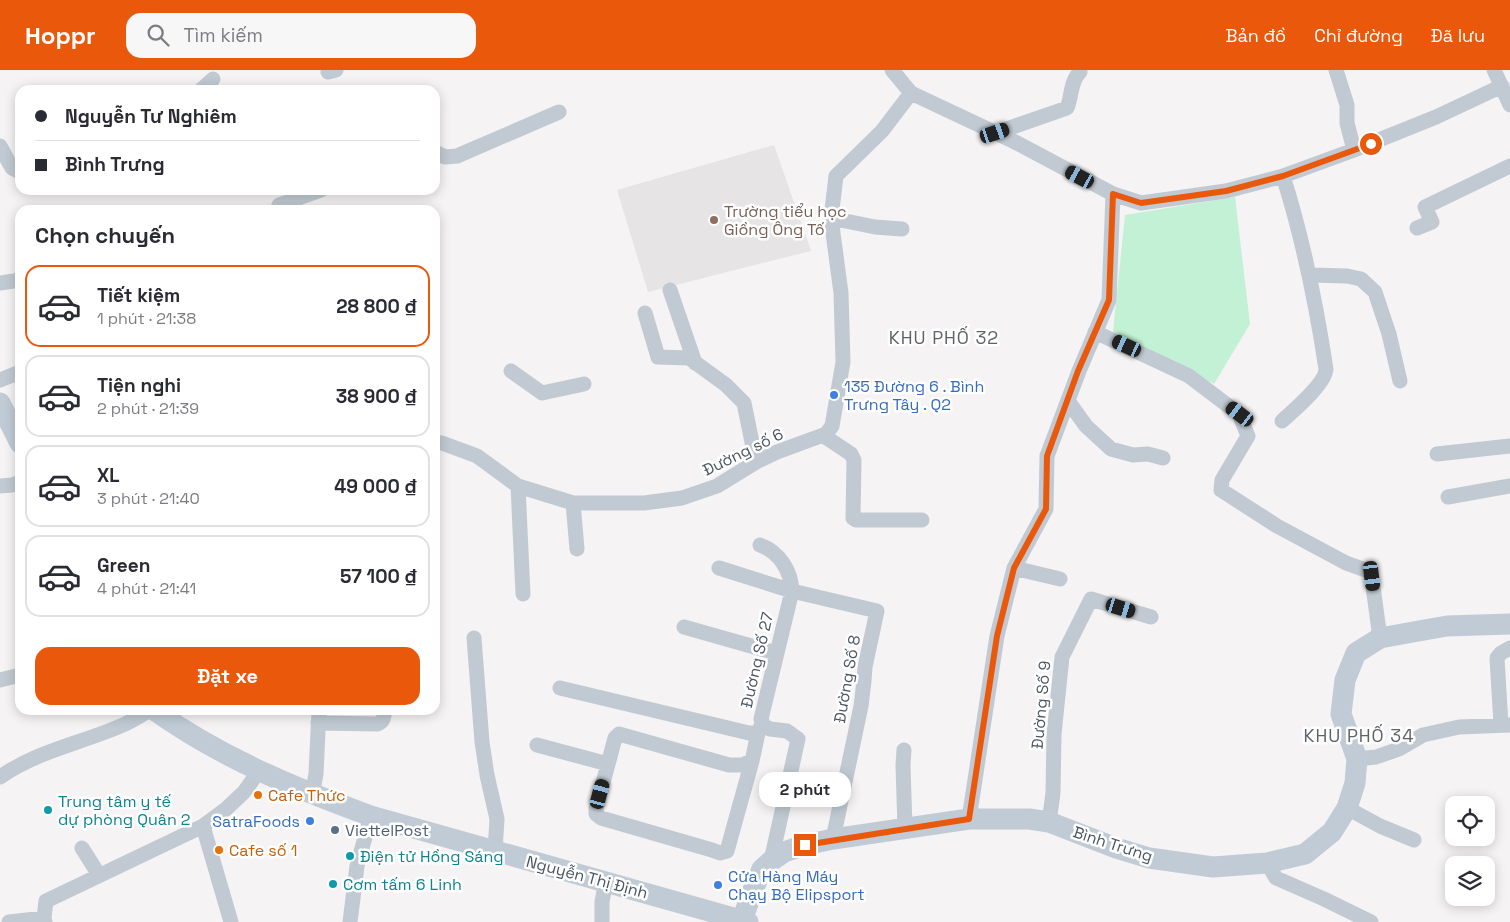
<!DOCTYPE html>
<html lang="vi">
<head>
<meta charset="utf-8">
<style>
  body { margin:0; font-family:"Space Grotesk",sans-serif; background:#f7f7f7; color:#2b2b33; height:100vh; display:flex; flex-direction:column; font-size:19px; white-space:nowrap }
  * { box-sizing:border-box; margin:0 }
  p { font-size:16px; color:#7c7c81 }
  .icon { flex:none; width:28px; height:28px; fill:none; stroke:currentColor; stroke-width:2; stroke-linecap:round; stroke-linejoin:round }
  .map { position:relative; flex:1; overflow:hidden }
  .panel { position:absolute; left:15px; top:135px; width:425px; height:510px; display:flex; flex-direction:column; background:#fff; border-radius:15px; box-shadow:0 2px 12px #0003 }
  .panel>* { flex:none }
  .banner { position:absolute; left:15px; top:15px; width:425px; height:110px; border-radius:15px; box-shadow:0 2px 12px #0003; display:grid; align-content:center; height:110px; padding:0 20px; background:#fff }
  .fabs { position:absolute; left:1445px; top:726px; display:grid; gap:10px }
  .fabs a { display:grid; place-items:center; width:50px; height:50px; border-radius:10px; background:#fff; box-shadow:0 2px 12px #0003; font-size:25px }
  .end { position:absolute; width:22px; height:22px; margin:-11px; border:6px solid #ea580c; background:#fff; box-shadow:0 0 0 2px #fff }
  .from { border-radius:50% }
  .bubble { position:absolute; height:35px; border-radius:15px; background:#fff; box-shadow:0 2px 12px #0003; font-size:16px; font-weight:800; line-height:35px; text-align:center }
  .car { position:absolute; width:15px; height:30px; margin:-15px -8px; border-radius:6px; box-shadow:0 0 4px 1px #0007; background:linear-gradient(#222 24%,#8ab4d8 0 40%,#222 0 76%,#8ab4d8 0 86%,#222 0) }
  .banner b { display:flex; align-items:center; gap:18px; height:48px; font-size:19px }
  .banner b+b { border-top:1px solid #e1e1e2 }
  .banner i { width:12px; height:12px; background:#2b2b33 }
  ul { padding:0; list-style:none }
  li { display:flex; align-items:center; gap:15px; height:82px; margin:0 10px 8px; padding:0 10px; border:2px solid #e1e1e2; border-radius:15px }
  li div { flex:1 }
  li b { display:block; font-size:19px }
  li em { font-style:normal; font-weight:800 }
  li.selected { border-color:#ea580c }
  li>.icon { width:45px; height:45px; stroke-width:1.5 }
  h2 { padding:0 20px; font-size:22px; line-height:60px }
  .action { display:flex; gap:10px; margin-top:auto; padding:10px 20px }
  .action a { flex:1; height:58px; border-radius:15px; background:#ea580c; color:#fff; font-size:20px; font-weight:800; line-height:58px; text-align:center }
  header { display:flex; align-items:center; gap:30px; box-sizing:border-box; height:70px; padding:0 25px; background:#ea580c; color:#fff }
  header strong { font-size:24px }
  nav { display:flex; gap:28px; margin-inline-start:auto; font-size:18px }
  .search { width:350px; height:45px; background:#f7f7f7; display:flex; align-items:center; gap:12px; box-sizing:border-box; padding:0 18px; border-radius:15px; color:#7c7c81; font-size:19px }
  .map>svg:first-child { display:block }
  .education { fill:#e6e4e5 }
  .green { fill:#c3f1d5 }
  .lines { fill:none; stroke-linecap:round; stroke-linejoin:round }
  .street { stroke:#c1cad2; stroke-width:15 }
  .secondary { stroke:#c1cbd6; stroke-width:21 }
  .route { stroke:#ea580c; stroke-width:6 }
  .education-dot { fill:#8d6e63; stroke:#fff; stroke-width:2 }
  .shop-dot { fill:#3f7fe0; stroke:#fff; stroke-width:2 }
  .food-dot { fill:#e8710a; stroke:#fff; stroke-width:2 }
  .culture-dot { fill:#0f9aa8; stroke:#fff; stroke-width:2 }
  .service-dot { fill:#5c6f8a; stroke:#fff; stroke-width:2 }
  .labels { text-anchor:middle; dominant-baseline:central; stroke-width:5; stroke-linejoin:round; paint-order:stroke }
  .education-label { font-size:16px; fill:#785e54; stroke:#fff; text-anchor:start }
  .shop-label { font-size:16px; fill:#366cbe; stroke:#fff; text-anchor:start }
  .street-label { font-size:16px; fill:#4a5661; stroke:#fff }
  .food-label { font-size:16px; fill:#c56008; stroke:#fff; text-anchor:start }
  .culture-label { font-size:16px; fill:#0d838f; stroke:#fff; text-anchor:start }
  .service-label { font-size:16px; fill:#4e5e75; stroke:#fff; text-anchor:start }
  .neighbourhood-label { font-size:18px; letter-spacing:1px; fill:#5f6368; stroke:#fff }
</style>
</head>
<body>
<header>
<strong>Hoppr</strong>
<div class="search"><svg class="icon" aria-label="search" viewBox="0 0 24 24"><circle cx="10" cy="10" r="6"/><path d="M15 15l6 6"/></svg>Tìm kiếm</div>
<nav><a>Bản đồ</a><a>Chỉ đường</a><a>Đã lưu</a></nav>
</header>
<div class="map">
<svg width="1510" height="852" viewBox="0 0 1510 852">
  <rect width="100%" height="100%" fill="#f5f3f3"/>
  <!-- education -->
  <path class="education" d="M774,75L811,181L648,222L617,120Z"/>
  <!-- green -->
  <path class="green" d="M1235,127L1250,254L1214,314L1113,262L1125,145Z"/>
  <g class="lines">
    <!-- street -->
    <path class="street" d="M892,0L911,23L1015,72L1113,124L1141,133L1226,121L1283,106L1354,80L1436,47L1502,16
      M1336,0L1347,35V53L1354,80
      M1494,0L1510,35
      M328,2L336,0
      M201,20L213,9
      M995,63L1067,38C1072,27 1070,11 1080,2
      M0,76L12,98L20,102
      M435,82L445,87L457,86L559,42
      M279,135L321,120
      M831,148L875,157L902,159
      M1417,158L1432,152L1425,137L1510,96
      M1310,205L1347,206L1361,209L1375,222L1389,264L1400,311
      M0,213L20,210
      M670,220L695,293
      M645,243L658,287L689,288L726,315L744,333L756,392
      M1095,262L1189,306L1239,344L1248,366L1222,410L1221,420L1277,456L1346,493L1371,502L1380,568
      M511,301L542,323L584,314
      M0,310L20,302
      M1068,331L1086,356L1111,379L1133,385L1148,384L1163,388
      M1282,351C1293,341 1326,313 1326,299C1316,233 1303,169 1283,106
      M826,364L827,368L851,384L854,390L853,448L856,450H922
      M435,373H442L477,386L518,416L573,433H644L682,428L717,416L756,392L777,382L826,364L832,356L843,292L841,223L831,148L836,106L882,61L911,23
      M1437,384L1510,376
      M0,416L12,415L20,412
      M518,416L523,524
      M1448,427L1510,416
      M573,433L577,479
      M760,475C779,482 791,500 792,521L761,649L764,656L770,659L787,661L798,669L771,791
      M719,498L792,521L877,541L865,597L864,611L861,636L833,769
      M1014,498L1060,509
      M684,557L776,583
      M474,568L482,672L487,705L497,749L495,781
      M0,610L20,605
      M560,618L749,663H758L761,656
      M318,653L377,654C384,652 384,646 385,640
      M1501,655L1497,588L1501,583L1510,578
      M537,675L608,694
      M904,680L903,695L905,759
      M1357,689L1376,687L1399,679L1423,665L1459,657L1510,655
      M752,691L727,781L720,783L712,780L601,748L596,744V739L615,668L619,664L729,695H742L752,691L758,663
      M0,707C37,681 82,673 123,655C132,651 141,645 150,640
      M312,725L316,704L319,640
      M1347,738L1380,756L1414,770
      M969,749L997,566L1014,498L1046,439L1047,386L1079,301L1109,230L1113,124
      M1049,752L1053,723L1054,664L1062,587L1091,529L1151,547
      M203,756L231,852
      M82,778L99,805
      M1267,793L1276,808L1324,829L1371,852
      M9,852L44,848
      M45,852L44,848L46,831L203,756L226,739L244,722L259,701
      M350,852L357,796L371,746
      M602,852V832L606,811"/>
    <!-- secondary -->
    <path class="secondary" d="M0,333L20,373
      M154,640C220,687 294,718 371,746L748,852
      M742,850L753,820L762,799L771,791L784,782L805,775L833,769L969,749H1029L1049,752L1116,778L1149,788L1213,797L1267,793L1305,784L1332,762L1347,738L1355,713L1357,689L1341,644L1345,610L1356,583L1380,568L1413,562L1447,556L1510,554"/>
  </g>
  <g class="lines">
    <!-- route -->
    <path class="route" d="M805,775L969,749L997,566L1014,498L1046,439L1047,386L1078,301L1109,230L1113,124L1141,133L1226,121L1283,106L1371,74"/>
  </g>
  <!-- markers -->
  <circle class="education-dot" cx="714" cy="150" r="5"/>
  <g class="shop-dot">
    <circle cx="834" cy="325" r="5"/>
    <circle cx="310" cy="751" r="5"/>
    <circle cx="718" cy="815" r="5"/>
  </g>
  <g class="food-dot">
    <circle cx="258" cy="725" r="5"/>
    <circle cx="219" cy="780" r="5"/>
  </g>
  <g class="culture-dot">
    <circle cx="48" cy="740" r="5"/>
    <circle cx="350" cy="786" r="5"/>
    <circle cx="333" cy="814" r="5"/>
  </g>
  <circle class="service-dot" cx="335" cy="760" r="5"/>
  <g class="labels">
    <!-- education labels -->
    <g class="education-label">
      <text x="724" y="141">Trường tiểu học<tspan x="724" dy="18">Giồng Ông Tố</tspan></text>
    </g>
    <!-- shop labels -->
    <g class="shop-label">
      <text x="844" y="316">135 Đường 6 . Bình<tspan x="844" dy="18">Trưng Tây . Q2</tspan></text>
      <text x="300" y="751" text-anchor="end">SatraFoods</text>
      <text x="728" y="806">Cửa Hàng Máy<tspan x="728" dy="18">Chạy Bộ Elipsport</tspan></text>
    </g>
    <!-- street labels -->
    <g class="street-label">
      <text transform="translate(743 382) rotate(-26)">Đường số 6</text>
      <text transform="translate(757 590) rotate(-77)">Đường Số 27</text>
      <text transform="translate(847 609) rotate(-80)">Đường Số 8</text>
      <text transform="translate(1041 635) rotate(-85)">Đường Số 9</text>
      <text transform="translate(1113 774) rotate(18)">Bình Trưng</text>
      <text transform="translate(587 807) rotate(15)">Nguyễn Thị Định</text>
    </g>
    <!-- food labels -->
    <g class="food-label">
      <text x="268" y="725">Cafe Thức</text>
      <text x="229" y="780">Cafe số 1</text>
    </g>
    <!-- culture labels -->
    <g class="culture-label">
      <text x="58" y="731">Trung tâm y tế<tspan x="58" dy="18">dự phòng Quân 2</tspan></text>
      <text x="360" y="786">Điện tử Hồng Sáng</text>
      <text x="343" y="814">Cơm tấm 6 Linh</text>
    </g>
    <!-- service labels -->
    <g class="service-label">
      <text x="345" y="760">ViettelPost</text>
    </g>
    <!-- neighbourhood labels -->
    <g class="neighbourhood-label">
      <text x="944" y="267">KHU PHỐ 32</text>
      <text x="1359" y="665">KHU PHỐ 34</text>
    </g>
  </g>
</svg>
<div class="fabs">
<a><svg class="icon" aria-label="locate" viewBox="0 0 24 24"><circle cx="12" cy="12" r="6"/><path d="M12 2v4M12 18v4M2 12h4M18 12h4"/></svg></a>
<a><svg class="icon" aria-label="layers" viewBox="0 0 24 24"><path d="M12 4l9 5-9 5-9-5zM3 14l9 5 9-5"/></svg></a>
</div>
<i class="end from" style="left:1371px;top:74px"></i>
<i class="end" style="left:805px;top:775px"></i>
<div class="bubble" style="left:759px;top:702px;width:92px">2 phút</div>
<i class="car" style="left:995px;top:63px;rotate:71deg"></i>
<i class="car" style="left:1080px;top:107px;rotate:298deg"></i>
<i class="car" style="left:1127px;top:276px;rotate:295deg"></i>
<i class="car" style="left:1240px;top:344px;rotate:307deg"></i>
<i class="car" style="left:1372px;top:506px;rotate:173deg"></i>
<i class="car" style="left:1121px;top:538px;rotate:107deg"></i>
<i class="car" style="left:600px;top:724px;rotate:15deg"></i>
<div class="banner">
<b><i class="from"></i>Nguyễn Tư Nghiêm</b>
<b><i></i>Bình Trưng</b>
</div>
<section class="panel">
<h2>Chọn chuyến</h2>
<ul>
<li class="selected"><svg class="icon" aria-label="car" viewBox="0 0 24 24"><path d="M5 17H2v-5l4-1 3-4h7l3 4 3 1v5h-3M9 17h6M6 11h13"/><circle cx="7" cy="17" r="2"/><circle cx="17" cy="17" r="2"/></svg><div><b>Tiết kiệm</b><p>1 phút · 21:38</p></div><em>28 800 ₫</em></li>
<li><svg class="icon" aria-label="car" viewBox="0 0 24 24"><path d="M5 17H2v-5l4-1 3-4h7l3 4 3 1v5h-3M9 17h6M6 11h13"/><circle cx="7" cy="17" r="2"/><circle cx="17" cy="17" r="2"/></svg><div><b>Tiện nghi</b><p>2 phút · 21:39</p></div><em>38 900 ₫</em></li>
<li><svg class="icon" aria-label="car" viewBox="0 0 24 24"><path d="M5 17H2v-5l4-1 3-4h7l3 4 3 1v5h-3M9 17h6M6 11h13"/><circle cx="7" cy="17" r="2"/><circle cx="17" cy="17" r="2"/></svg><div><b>XL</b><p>3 phút · 21:40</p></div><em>49 000 ₫</em></li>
<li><svg class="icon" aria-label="car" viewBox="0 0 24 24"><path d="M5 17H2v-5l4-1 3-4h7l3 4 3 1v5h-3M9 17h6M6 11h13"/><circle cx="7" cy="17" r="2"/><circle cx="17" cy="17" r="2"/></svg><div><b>Green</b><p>4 phút · 21:41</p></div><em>57 100 ₫</em></li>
</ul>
<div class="action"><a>Đặt xe</a></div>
</section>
</div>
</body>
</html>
